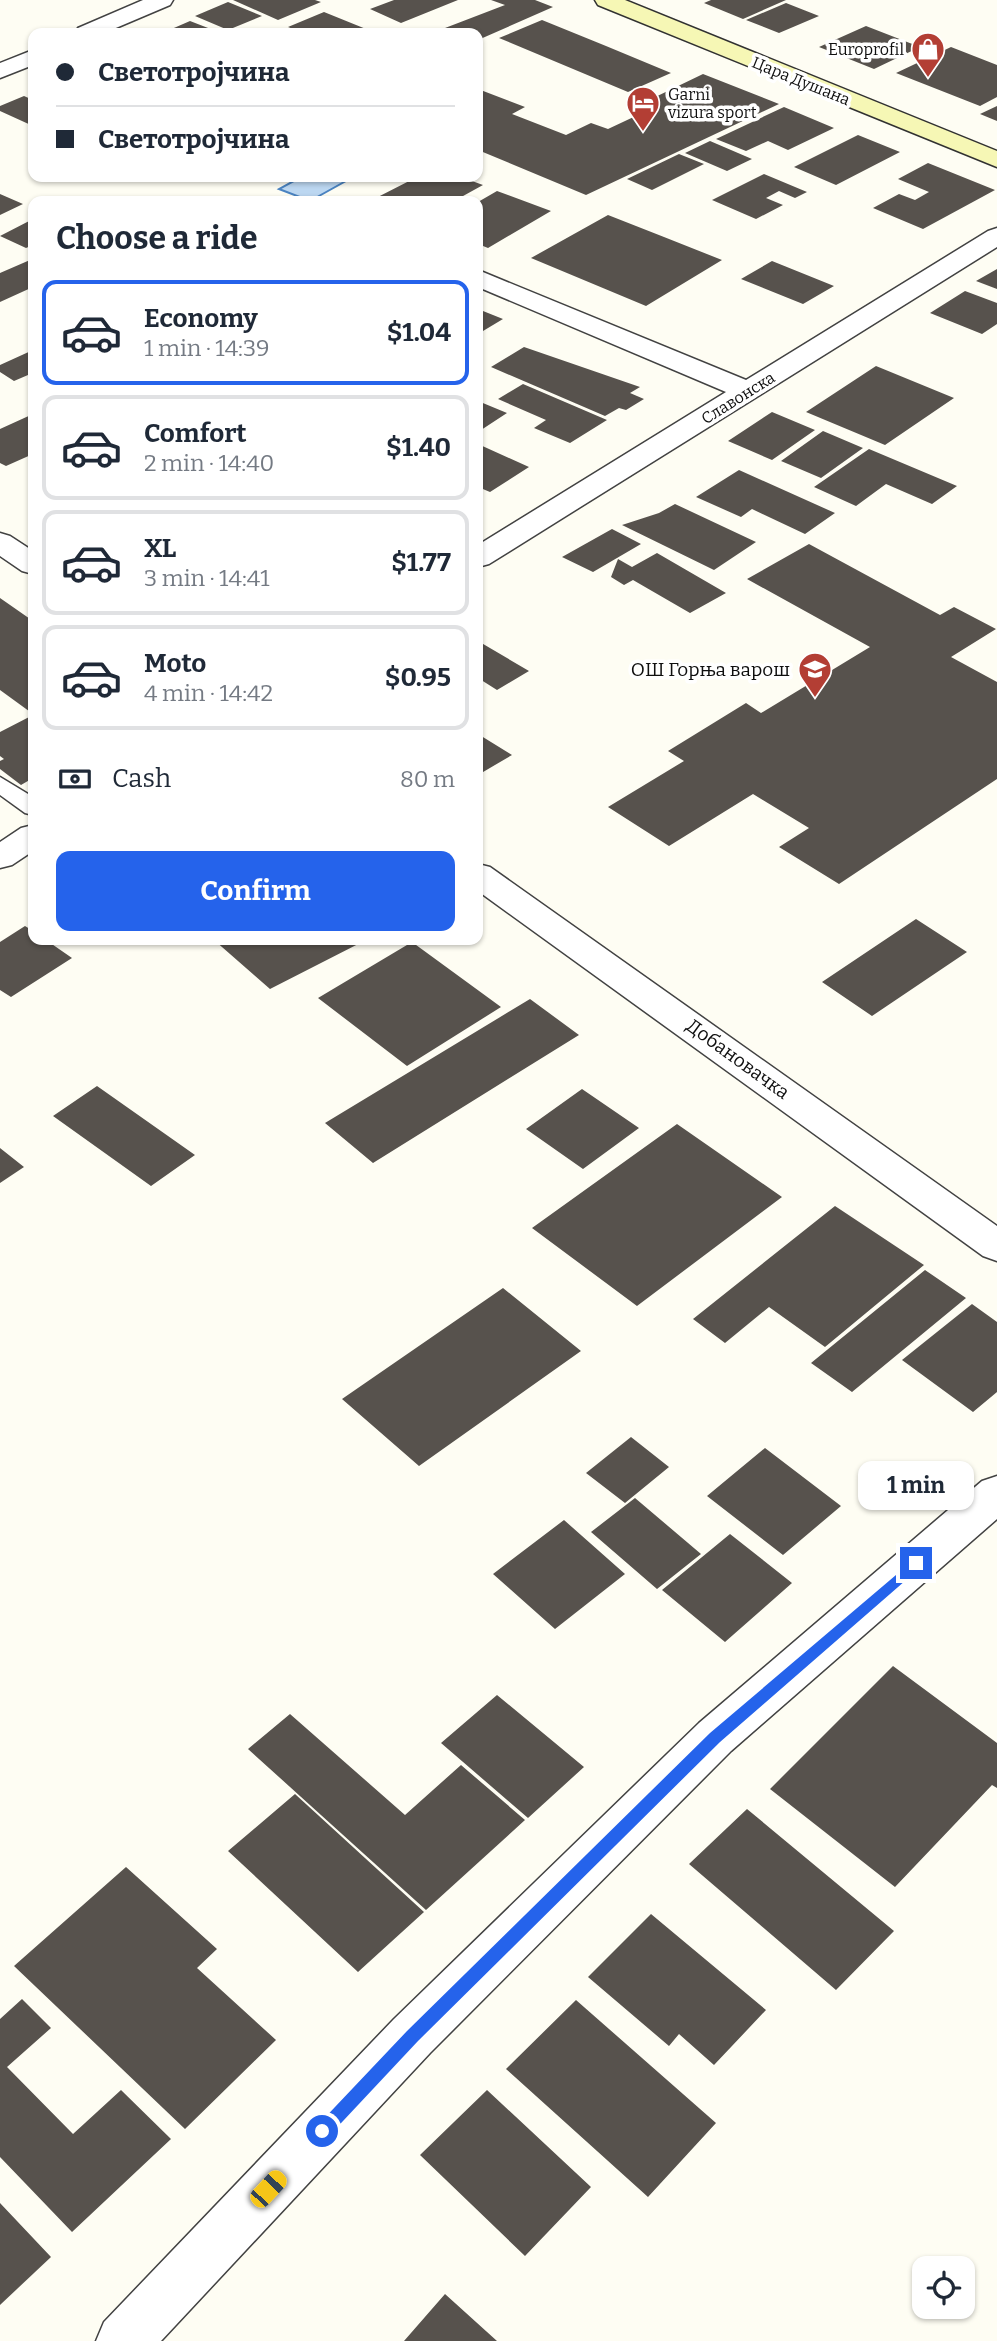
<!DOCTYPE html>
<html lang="en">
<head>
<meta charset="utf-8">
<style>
  body { margin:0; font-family:Bitter,serif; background:#f6f6f7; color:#1f2937; height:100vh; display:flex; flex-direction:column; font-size:26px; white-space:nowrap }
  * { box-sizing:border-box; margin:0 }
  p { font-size:23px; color:#747a83 }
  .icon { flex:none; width:38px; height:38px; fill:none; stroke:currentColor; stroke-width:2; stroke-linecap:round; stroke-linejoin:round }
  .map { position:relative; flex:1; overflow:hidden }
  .sheet { position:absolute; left:28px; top:196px; width:455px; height:749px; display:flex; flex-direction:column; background:#fff; border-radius:14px; box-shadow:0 2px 5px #0004 }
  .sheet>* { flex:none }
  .hud { position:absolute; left:28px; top:28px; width:455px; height:154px; border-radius:14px; box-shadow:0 2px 5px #0004; display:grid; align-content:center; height:154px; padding:0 28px; background:#fff }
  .fabs { position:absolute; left:912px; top:2256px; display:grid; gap:14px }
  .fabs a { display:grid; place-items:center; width:63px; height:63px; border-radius:14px; background:#fff; box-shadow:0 2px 5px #0004; font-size:35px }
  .end { position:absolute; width:32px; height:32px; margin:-16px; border:9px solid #2563eb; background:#fff; box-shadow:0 0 0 4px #fff }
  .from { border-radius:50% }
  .bubble { position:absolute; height:49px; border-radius:14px; background:#fff; box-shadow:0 2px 5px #0004; font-size:23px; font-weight:700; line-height:49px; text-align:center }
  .car { position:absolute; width:21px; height:42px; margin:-21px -10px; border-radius:9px; box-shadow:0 0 5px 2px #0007; background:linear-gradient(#f5c518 24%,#345 0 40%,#f5c518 0 76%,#345 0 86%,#f5c518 0) }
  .hud b { display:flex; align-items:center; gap:24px; height:66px; font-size:26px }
  .hud b+b { border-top:2px solid #e0e1e3 }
  .hud i { width:18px; height:18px; background:#1f2937 }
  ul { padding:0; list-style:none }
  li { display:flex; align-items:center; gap:21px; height:105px; margin:0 14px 10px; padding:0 14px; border:4px solid #e0e1e3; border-radius:14px }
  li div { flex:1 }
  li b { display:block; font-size:26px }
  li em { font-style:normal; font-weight:700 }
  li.active { border-color:#2563eb }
  li>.icon { width:63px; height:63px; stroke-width:1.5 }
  h2 { padding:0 28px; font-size:32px; line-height:84px }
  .pay { display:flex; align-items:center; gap:18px; height:77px; padding:0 28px; font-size:26px }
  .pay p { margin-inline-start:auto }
  .action { display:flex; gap:14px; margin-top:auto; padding:14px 28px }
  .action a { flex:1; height:80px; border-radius:14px; background:#2563eb; color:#fff; font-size:28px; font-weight:700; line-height:80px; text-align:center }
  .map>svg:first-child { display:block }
  .water { fill:#bcd7f1; stroke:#4a83c1; stroke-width:2 }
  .building { fill:#57524d }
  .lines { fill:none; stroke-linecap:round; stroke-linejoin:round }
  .service-casing { stroke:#424242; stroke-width:3 }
  .minor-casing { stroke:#424242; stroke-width:3 }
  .secondary-casing { stroke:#313131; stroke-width:3 }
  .service { fill:#fff; fill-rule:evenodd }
  .minor { fill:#fff; fill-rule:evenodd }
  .secondary { fill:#f6f7b5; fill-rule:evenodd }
  .route { fill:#2563eb }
  .labels { text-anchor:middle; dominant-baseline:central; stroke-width:7; stroke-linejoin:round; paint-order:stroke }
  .far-poi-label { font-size:16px; fill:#0f0f0f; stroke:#fff; text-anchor:end }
  .far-street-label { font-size:16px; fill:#0f0f0f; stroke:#fff }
  .poi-label { font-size:19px; fill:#0f0f0f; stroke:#fff; text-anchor:end }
  .street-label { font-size:19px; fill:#0f0f0f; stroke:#fff }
</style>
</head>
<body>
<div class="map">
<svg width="997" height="2341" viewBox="0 0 997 2341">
  <rect width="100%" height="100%" fill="#fefdf3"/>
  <!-- water -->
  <path class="water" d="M301,177H353L310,201L279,189Z"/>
  <!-- building -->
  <path class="building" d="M233,0H315L321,2L278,20Z
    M394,0H458L401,23L370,9Z
    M491,0H535L553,7L478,40V33H432L505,5Z
    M711,0H786L743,19L704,3Z
    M228,2L262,16L228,30L195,16Z
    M786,3L819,16L779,33L746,20Z
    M324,12L366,29L356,33H303L288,27Z
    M542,20L606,46L671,73L628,92L499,38Z
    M190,21L221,33L167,31Z
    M866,26L920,47L874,69L819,47Z
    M951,47L997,65V97L980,106L896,73Z
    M703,74L779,104L586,195L478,150V89L525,107L512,114L566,135L591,123L608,129L657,106L647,101Z
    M24,96L33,100V126L0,111V106Z
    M997,106V121L980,114Z
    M784,107L834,128L788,150L768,141L746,151L716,139Z
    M858,135L900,152L836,185L794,167Z
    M710,141L752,159L727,171L685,153Z
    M679,154L704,164L652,190L627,179Z
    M928,163L995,190L923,229L873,208L899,194L915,200L929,192L898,179Z
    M764,174L807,192L795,198L779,191L766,198L783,205L756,219L712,200Z
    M417,177H461L483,185L454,201H370Z
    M497,191L551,211L488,248L478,244V202Z
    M0,194L23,204L0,215Z
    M608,215L664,237L722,260L646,306L531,258Z
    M33,219V245L26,248L0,236Z
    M30,260L33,262V287L0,302V273Z
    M772,261L834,286L803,304L741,279Z
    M997,269V289L976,281Z
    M965,291L997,303V324L982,334L930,313Z
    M478,309L503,319L478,334Z
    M524,347L640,387L630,393L644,399L626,410L619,408L605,416L491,367Z
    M33,350V378L28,375L14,381L0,372V365Z
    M876,366L954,398L885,445L806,412Z
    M523,384L607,420L570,443L534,428L546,420L498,399Z
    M478,401L507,413L478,432Z
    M772,412L815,430L772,460L728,441Z
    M33,414V454L6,466L0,463V429Z
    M823,431L863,448L821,478L781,461Z
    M478,444L529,467L490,492L478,487Z
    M869,449L957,486L932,504L886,484L856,506L814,487Z
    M739,470L835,513L805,534L752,509L741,517L696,497Z
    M675,504L756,542L714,570L622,525L659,513Z
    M612,529L641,544L593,572L562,557Z
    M809,544L940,615L954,607L996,629L951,657L997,682V779L839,884L779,847L809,828L753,794L669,846L608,807L684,761L668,751L746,703L761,713L870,647L747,579Z
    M657,553L726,593L690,613L633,580L624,585L611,577L618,559L632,567Z
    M0,598L33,621V714L0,690Z
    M478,641L529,671L497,690L478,678Z
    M33,715V778L21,785L0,769V761L4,759L0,756V732Z
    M478,734L512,755L478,775Z
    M916,919L967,952L872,1016L822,982Z
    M25,926L33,931V940H46L72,958L11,997L0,990V942Z
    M214,940H366L270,989Z
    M412,942L501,1007L407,1066L318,998Z
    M530,999L579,1035L373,1163L325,1123Z
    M97,1086L195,1155L151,1186L53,1116Z
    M582,1089L639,1128L583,1169L526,1129Z
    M677,1124L782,1197L637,1306L532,1228Z
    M0,1148L24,1167L0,1183Z
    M835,1206L924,1265L825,1347L769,1307L725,1343L693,1319Z
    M925,1270L966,1298L852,1392L811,1363Z
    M503,1288L581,1351L419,1466L342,1399Z
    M972,1304L997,1322V1392L973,1412L902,1360Z
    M631,1437L669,1467L625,1503L586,1473Z
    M765,1448L841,1506L783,1555L707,1496Z
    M635,1498L701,1554L657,1589L591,1532Z
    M564,1520L625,1574L555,1629L493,1574Z
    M730,1534L792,1583L725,1642L662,1590Z
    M893,1666L997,1743V1788L992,1785L895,1887L770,1789Z
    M497,1695L584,1767L528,1818L441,1743Z
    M290,1714L405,1815L461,1765L525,1820L426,1910L248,1749Z
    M295,1794L424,1912L358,1972L228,1851Z
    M747,1809L894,1931L836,1990L689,1864Z
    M126,1867L217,1949L197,1968L276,2040L185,2129L14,1966Z
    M651,1914L766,2010L714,2065L679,2034L669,2046L588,1977Z
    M22,1999L51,2028L7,2067L73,2134L121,2090L171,2139L72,2232L0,2157V2019Z
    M576,2000L716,2123L648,2197L506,2069Z
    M487,2090L591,2187L525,2256L420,2155Z
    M0,2203L51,2257L0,2305Z
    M445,2294L497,2341H404Z"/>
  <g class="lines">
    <defs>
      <path id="service" d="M0,777L33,797V815L25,813L0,795Z"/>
      <path id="minor" d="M143,0H173L170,5L104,33H75L78,28Z
        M33,50V65L0,78V63Z
        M997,228V247L489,564L478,567V545L726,392L478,287V270L746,380L988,231Z
        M0,533L10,536L33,551V574L22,571L0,556Z
        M33,825V851L12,865L0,868V842L21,828Z
        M478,864L490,867L997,1226V1261L983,1256L478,891Z
        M997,1476V1519L731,1751L430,2053L161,2341H96L104,2322L394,2019L699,1723L982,1481Z"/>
      <path id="secondary" d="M595,0H625L997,151V167L598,5Z"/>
    </defs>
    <!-- service casing -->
    <use href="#service" class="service-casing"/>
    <!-- minor casing -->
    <use href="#minor" class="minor-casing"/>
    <!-- secondary casing -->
    <use href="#secondary" class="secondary-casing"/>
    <!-- service -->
    <use href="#service" class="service"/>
    <!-- minor -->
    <use href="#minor" class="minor"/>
    <!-- secondary -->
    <use href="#secondary" class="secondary"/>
  </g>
  <!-- route -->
  <path class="route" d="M916,1558L921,1559V1567L720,1742L418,2041L328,2137H317V2126L407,2031L710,1733Z"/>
  <!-- icons -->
  <defs>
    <symbol id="shop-pin" viewBox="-11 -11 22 30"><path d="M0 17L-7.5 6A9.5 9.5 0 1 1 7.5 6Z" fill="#b33e34" stroke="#fff"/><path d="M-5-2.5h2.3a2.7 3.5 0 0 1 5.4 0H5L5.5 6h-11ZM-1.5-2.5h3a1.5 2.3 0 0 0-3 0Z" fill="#fff"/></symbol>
    <symbol id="hotel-pin" viewBox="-11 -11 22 30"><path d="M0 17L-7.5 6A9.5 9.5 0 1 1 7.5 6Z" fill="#b33e34" stroke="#fff"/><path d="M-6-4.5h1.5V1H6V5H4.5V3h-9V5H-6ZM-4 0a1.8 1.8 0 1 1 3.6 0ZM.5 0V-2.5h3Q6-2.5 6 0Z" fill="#fff"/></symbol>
    <symbol id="school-pin" viewBox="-11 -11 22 30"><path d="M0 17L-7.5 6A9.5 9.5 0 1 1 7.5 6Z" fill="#b33e34" stroke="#fff"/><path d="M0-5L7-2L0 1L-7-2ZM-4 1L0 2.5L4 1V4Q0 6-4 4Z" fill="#fff"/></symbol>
  </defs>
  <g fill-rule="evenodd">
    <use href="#shop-pin" x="909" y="30" width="38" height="52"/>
    <use href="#hotel-pin" x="624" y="84" width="38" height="52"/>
    <use href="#school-pin" x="796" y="650" width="38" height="52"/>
  </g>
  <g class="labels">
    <!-- far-poi labels -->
    <g class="far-poi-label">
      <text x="904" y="49">Europrofil</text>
      <text x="668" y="94" text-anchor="start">Garni<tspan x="668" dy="18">vizura sport</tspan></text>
    </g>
    <!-- far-street labels -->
    <g class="far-street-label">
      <text transform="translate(801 81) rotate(22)">Цара Душана</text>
      <text transform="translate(738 398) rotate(-32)">Славонска</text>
    </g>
    <!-- poi labels -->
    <g class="poi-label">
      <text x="790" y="669">ОШ Горња варош</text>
    </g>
    <!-- street labels -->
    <g class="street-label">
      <text transform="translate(738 1059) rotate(36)">Добановачка</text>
    </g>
  </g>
</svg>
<div class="fabs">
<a><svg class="icon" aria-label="locate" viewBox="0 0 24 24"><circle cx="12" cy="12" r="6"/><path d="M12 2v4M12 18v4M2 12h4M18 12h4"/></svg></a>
</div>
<i class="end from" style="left:322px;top:2131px"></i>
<i class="end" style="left:916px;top:1563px"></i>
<div class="bubble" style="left:858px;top:1461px;width:116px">1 min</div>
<i class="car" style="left:268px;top:2189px;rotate:43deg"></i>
<div class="hud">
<b><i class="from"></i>Светотројчина</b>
<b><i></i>Светотројчина</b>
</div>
<section class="sheet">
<h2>Choose a ride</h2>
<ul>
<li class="active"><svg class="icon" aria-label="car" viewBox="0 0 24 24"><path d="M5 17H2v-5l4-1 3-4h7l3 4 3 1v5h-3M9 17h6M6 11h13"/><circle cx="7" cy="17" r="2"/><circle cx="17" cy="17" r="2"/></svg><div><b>Economy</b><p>1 min · 14:39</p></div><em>$1.04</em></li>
<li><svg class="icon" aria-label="car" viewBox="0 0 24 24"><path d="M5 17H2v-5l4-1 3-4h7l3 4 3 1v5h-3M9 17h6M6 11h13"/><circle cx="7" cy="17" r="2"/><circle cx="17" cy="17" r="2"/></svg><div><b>Comfort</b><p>2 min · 14:40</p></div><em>$1.40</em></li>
<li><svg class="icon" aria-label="car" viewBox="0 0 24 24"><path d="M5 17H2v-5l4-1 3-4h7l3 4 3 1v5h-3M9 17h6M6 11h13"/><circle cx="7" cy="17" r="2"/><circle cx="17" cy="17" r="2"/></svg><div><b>XL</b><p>3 min · 14:41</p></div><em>$1.77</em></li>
<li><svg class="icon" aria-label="car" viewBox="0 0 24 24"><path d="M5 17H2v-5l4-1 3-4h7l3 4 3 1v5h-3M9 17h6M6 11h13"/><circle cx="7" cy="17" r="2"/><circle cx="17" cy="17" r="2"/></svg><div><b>Moto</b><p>4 min · 14:42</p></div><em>$0.95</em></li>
</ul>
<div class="pay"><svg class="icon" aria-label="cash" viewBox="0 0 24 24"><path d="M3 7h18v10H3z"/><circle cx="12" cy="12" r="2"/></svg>Cash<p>80 m</p></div>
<div class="action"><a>Confirm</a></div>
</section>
</div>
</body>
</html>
